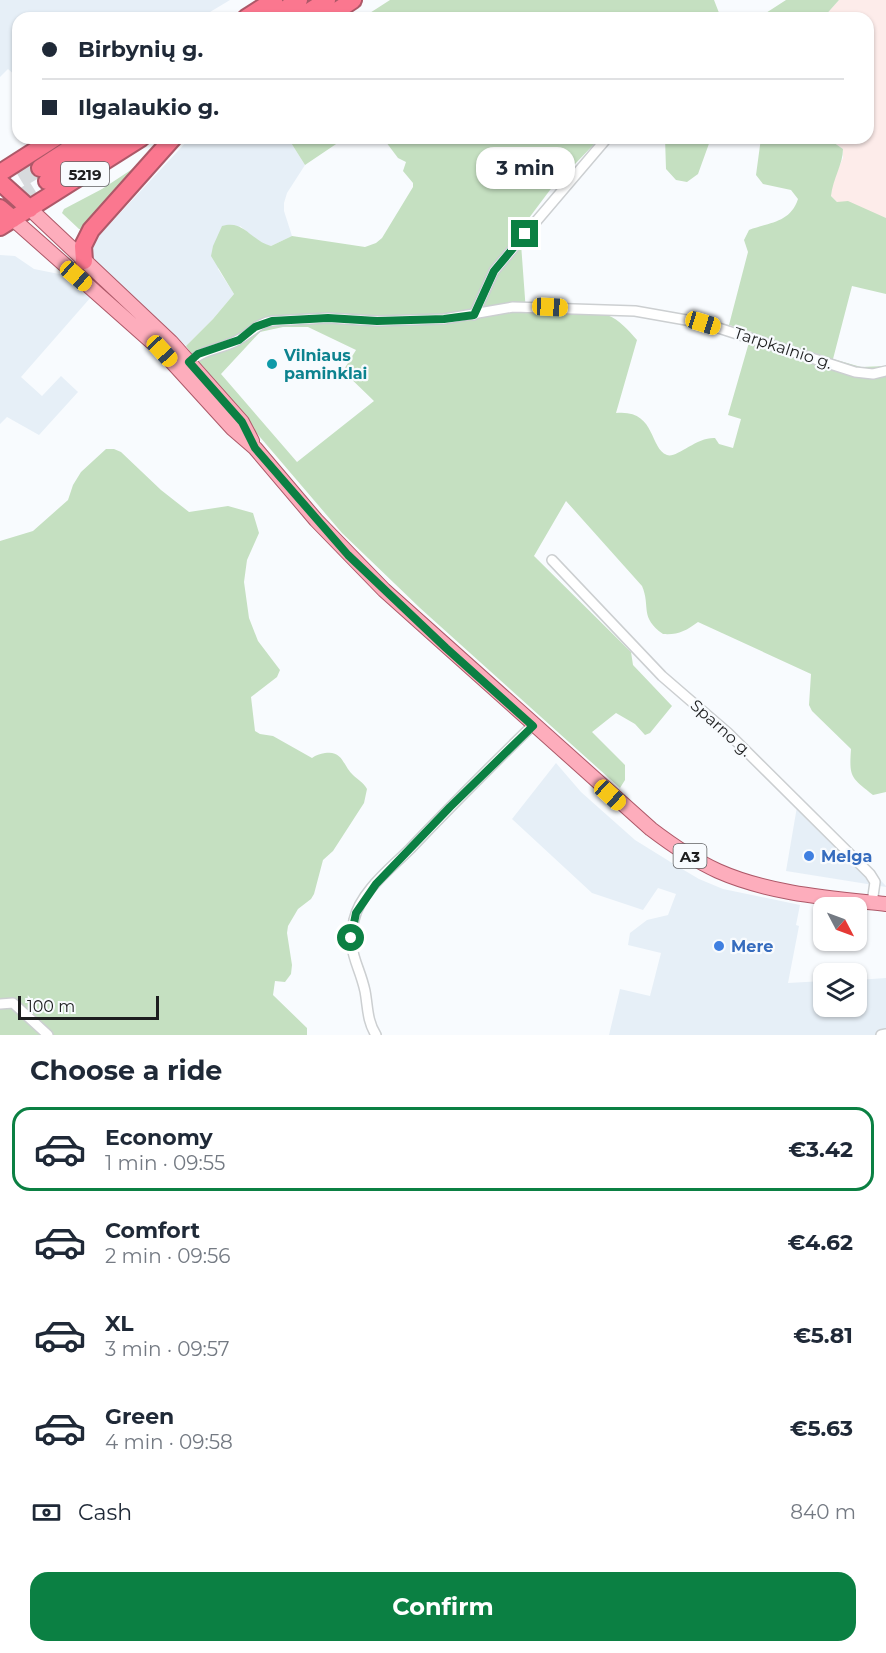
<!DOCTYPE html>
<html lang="en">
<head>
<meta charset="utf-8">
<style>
  body { margin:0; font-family:Montserrat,sans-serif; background:#f2f2f3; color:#1f2937; height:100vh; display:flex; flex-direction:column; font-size:22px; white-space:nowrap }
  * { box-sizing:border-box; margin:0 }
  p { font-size:20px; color:#747a83 }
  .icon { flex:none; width:33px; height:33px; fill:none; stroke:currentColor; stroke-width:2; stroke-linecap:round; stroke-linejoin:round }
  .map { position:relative; height:1035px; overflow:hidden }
  .drawer { display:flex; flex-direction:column; background:#fff; flex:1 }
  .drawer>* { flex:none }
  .guide { position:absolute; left:12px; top:12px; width:862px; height:132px; border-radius:18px; box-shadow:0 2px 4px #0004; display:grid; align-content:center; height:132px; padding:0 30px; background:#fff }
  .needle { width:39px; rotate:131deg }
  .tools { position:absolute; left:813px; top:897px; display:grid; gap:12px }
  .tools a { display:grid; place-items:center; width:54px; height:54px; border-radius:12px; background:#fff; box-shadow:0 2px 4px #0004; font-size:30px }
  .scale { position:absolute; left:18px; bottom:15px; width:141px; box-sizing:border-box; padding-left:6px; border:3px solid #1d1e1f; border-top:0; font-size:16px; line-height:21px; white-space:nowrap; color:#1d1e1f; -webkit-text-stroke:4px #f8fbfe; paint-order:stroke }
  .end { position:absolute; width:27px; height:27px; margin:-14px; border:8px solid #0b8043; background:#fff; box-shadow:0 0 0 3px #fff }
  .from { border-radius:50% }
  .bubble { position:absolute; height:42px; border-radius:18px; background:#fff; box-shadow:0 2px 4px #0004; font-size:20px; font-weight:700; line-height:42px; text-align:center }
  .car { position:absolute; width:18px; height:36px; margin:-18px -9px; border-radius:8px; box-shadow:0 0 4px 2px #0007; background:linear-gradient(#f5c518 24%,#345 0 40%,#f5c518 0 76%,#345 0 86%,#f5c518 0) }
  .guide b { display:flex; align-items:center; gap:21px; height:57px; font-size:22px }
  .guide b+b { border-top:2px solid #e0e1e3 }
  .guide i { width:15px; height:15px; background:#1f2937 }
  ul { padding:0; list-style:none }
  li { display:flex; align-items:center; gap:18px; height:84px; margin:0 12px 9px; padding:0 18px; border:3px solid transparent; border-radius:18px }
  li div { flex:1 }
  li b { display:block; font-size:22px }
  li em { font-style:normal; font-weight:700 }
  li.on { border-color:#0b8043 }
  li>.icon { width:54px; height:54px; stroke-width:1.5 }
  h2 { padding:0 30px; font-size:27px; line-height:72px }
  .pay { display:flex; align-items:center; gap:15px; height:66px; padding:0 30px; font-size:22px }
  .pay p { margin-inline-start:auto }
  .button { display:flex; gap:12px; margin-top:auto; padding:12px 30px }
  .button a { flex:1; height:69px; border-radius:18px; background:#0b8043; color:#fff; font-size:24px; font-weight:700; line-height:69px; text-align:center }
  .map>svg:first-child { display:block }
  .built { fill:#e6eff7 }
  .industrial { fill:#fdecea }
  .green { fill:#c5e0c1; fill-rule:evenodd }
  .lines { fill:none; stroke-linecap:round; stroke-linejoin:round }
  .highway-tunnel { stroke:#d7dadd; stroke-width:16; stroke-dasharray:16 8; stroke-linecap:butt }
  .street-casing { stroke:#cccfd1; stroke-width:12 }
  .primary-casing { stroke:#ad5868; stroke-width:16 }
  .highway-casing { stroke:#ad5868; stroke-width:20 }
  .street { stroke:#fff; stroke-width:9 }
  .primary { stroke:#fdadbc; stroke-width:14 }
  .highway { stroke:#fb778f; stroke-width:16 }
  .route { stroke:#0b8043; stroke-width:8 }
  .culture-dot { fill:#0f9aa8; stroke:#f8fbfe; stroke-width:2 }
  .shop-dot { fill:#3f7fe0; stroke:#f8fbfe; stroke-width:2 }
  .labels { text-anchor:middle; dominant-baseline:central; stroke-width:4.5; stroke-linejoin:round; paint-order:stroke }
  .shield { fill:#f8fbfe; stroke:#5f6062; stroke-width:1.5 }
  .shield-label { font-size:15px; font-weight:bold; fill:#1d1e1f }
  .street-label { font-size:16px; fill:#1d1e1f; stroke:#f8fbfe }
  .culture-label { font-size:16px; font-weight:bold; fill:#0d838f; stroke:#f8fbfe; text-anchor:start }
  .shop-label { font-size:16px; font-weight:bold; fill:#366cbe; stroke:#f8fbfe; text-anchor:start }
</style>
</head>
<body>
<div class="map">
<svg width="886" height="1035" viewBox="0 0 886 1035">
  <rect width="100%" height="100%" fill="#f8fbfe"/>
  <!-- built -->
  <path class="built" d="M0,0H230L200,18H18V78L8,69L0,77Z
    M190,138H288L305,165L287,193L284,203V211L292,236L271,246L262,244L240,226L218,269L234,294L213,319L186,346L89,254L95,240Z
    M0,255L15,256L34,269L64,275L91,297L21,377L42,396L61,376L78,392L39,435L7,417L0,424Z
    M556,763L581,792L635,840L677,866L699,879L723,889L800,905L796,925L799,926L788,983L823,981L824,1006H856L857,980L886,978V1035H609L620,989L650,996L661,953L628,945L630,933L647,920L668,915L676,894L658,888L643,910L592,893L512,819Z
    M799,795L886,886V887L786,871Z"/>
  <!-- industrial -->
  <path class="industrial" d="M839,0H886V218L837,202L831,196L832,183L843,158V149L827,138H868V18H823Z"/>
  <!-- green -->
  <path class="green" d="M390,0H714L721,18H362Z
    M786,0H839L823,18H758Z
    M288,138H345L305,165Z
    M383,138H600L550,190L520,230L526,312L607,315C620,320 628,330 637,340L616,413C656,409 649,448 667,455C676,459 696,437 715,438L719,444L733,448L741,419L728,415L752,332L729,325L748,252L744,240L749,230C770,222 790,223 798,199L791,190L763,184L756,175L761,138H827L843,149C843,164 833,178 831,196L837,202L848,201L886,218V294L852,286L833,359L861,367L886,366V792L873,795C851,777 849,778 851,749L812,711L809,705L811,674L698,622C686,631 678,635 663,634C639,617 651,607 642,586L566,501L534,556L631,652L633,665L672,706L650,733L645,735L635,724L616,713L592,732L625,765V780L620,788L420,608L342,533L207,375L186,346L213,319L234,294L211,256L213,246L222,226C244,219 251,241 271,246L292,236L365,247L376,243L382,238L413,187V183L403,171L406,162L398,158ZM283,327H308L356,350L343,371L374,401L297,462L221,374L260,332Z
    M665,138H711L698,174L687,182L676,180L666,169Z
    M143,162L85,230L79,229L62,213L64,209L102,189Z
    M106,449H114L121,452L161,490L189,512L228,506L253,513L259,533L247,560L244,582L249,618L258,641L280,670L277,677L251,697L255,731L260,734L273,736L312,758C316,755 320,754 325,753C343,750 343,766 353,775C358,780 363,782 367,789L364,803L333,851L323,860L314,894L311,899L298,909L288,926L287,933L292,965L291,974L285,982L275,981L273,995L307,1028V1035H0V541L33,531L68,500L73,485L81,472Z"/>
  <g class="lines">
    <!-- highway-tunnel -->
    <path class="highway-tunnel" d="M0,192L40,168
      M0,210L47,181"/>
    <defs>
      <path id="street" d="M474,315L494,271L607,138
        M189,362C204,349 222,349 238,340C251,333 258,323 272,321L328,318L377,321L444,319L513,307L635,311L703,323L855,372L873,374L886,371
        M552,560L662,676L728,733L870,874L875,882L872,903
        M0,1004L13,1003L48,1035
        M376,1035C367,1021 368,1007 365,991C359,963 346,952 354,920C360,892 390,869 410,849C450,807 491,766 533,725
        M881,1035L886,1034"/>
      <path id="primary" d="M30,209L171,342L242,422L252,441
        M13,219L162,351L233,429L255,448L316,520L384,590L651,829C672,845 694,860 718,871C770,894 830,898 886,904"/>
      <path id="highway" d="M246,18L274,0
        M271,18L299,0
        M299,18L327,0
        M326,18L353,0
        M40,168L86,138
        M0,173L55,138
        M47,181L114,138
        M0,182L30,209
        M0,208L13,219
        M0,227L141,138
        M84,261L83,246L91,230L173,138"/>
    </defs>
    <!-- street casing -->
    <use href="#street" class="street-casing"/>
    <!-- primary casing -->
    <use href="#primary" class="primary-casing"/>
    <!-- highway casing -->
    <use href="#highway" class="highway-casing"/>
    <!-- street -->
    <use href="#street" class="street"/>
    <!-- primary -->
    <use href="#primary" class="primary"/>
    <!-- highway -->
    <use href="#highway" class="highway"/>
  </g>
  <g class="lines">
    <!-- route -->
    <path class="route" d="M351,938L356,913L376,884L450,807L533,726L446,648L348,555L255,448L242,422L189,362L198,354L239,340L255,327L272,321L328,318L377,321L444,319L474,315L494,271L525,234"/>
  </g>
  <!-- markers -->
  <circle class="culture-dot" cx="272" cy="364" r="6"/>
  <g class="shop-dot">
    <circle cx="809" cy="856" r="6"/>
    <circle cx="719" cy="946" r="6"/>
  </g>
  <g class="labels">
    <!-- shield labels -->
    <g class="shield">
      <rect x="61" y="162" width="48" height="24" rx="4.5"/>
      <rect x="673.5" y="844" width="33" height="24" rx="4.5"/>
    </g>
    <g class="shield-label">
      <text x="85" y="174">5219</text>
      <text x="690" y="856">A3</text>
    </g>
    <!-- street labels -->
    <g class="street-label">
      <text transform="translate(783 348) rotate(18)">Tarpkalnio g.</text>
      <text transform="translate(721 728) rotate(42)">Sparno g.</text>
    </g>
    <!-- culture labels -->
    <g class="culture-label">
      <text x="284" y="355">Vilniaus<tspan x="284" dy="18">paminklai</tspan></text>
    </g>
    <!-- shop labels -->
    <g class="shop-label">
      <text x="821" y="856">Melga</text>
      <text x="731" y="946">Mere</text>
    </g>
  </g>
</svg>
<div class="tools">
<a><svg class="needle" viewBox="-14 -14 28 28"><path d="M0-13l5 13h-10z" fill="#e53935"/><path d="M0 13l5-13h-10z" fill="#747a83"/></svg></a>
<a><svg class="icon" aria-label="layers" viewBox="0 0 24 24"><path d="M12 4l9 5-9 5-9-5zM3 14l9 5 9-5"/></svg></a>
</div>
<div class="scale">100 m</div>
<i class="end from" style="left:351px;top:938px"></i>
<i class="end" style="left:525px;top:234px"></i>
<div class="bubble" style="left:476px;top:147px;width:99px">3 min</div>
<i class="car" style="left:76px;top:276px;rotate:131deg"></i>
<i class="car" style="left:550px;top:307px;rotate:93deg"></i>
<i class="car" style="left:703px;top:323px;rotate:107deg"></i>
<i class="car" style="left:162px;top:351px;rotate:137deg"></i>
<i class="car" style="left:610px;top:795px;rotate:132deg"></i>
<div class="guide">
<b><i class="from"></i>Birbynių g.</b>
<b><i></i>Ilgalaukio g.</b>
</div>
</div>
<section class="drawer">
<h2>Choose a ride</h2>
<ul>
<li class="on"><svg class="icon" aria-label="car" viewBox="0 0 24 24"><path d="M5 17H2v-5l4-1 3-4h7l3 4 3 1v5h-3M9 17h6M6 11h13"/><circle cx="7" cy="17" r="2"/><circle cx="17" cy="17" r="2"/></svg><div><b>Economy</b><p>1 min · 09:55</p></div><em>€3.42</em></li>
<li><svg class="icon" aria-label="car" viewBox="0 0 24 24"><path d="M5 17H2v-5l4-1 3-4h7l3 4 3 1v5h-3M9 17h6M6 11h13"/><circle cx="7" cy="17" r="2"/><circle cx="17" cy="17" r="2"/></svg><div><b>Comfort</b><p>2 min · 09:56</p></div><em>€4.62</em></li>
<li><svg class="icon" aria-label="car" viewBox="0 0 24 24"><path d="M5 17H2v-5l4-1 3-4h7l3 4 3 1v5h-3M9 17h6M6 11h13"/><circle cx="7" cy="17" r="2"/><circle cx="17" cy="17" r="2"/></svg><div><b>XL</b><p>3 min · 09:57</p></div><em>€5.81</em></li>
<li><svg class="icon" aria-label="car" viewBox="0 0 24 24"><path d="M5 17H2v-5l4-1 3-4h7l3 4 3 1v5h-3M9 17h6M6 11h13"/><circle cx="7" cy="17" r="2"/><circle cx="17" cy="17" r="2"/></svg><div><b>Green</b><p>4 min · 09:58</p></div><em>€5.63</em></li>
</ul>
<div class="pay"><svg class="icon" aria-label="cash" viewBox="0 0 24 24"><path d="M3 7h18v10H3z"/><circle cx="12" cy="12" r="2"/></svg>Cash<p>840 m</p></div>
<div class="button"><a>Confirm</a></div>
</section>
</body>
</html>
